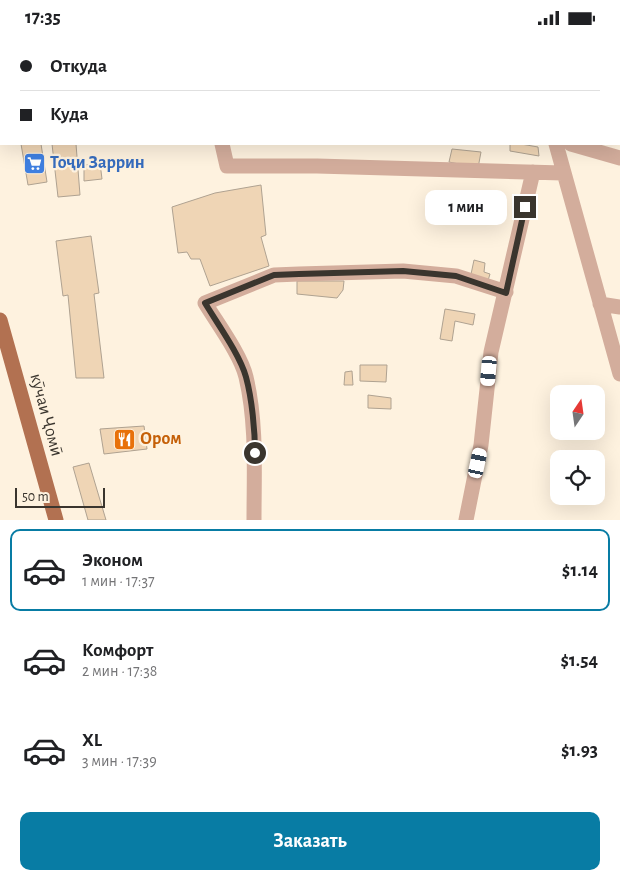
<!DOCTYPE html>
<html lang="ru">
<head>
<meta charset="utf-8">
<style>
  body { margin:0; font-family:"Alegreya Sans",sans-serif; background:#f2f2f2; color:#202124; height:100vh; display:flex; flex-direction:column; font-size:19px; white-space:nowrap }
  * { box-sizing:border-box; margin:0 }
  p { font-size:16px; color:#757577 }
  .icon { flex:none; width:28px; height:28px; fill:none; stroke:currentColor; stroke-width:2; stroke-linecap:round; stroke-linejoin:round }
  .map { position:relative; height:485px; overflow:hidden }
  .drawer { display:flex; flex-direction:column; background:#fff; flex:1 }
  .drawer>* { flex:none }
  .banner { position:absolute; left:0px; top:0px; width:620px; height:110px; box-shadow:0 5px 20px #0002; display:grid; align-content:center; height:110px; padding:0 20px; background:#fff }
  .needle { width:32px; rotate:13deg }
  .buttons { position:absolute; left:550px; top:350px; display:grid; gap:10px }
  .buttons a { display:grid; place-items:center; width:55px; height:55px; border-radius:10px; background:#fff; box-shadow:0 5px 20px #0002; font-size:25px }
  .scale { position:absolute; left:15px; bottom:12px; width:90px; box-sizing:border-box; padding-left:5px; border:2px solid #3a352e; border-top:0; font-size:14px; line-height:18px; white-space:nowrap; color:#3a352e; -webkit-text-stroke:4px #fef2df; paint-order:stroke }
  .end { position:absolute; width:22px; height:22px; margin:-11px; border:6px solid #3a352e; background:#fff; box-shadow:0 0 0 2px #fff }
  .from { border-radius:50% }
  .bubble { position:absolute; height:35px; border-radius:10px; background:#fff; box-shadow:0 5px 20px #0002; font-size:16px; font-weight:600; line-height:35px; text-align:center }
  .car { position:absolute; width:15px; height:30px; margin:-15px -8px; border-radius:6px; box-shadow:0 0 4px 1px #0007; background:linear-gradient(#fff 24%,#345 0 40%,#fff 0 76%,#345 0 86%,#fff 0) }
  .banner b { display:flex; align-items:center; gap:18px; height:48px; font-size:19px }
  .banner b+b { border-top:1px solid #e0e0e0 }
  .banner i { width:12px; height:12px; background:#202124 }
  ul { padding:9px 0 0; list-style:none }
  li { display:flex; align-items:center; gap:15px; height:82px; margin:0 10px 8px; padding:0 10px; border:2px solid transparent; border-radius:10px }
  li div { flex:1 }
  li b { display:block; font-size:19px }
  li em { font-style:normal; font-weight:600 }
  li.on { border-color:#087ca4 }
  li>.icon { width:45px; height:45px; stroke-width:1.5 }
  .action { display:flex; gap:10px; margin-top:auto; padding:10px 20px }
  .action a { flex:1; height:58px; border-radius:10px; background:#087ca4; color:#fff; font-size:20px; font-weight:600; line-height:58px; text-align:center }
  .status { display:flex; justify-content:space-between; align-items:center; height:35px; padding:0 25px; background:#fff; direction:ltr }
  .status svg { height:14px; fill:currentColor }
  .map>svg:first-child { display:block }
  .building { fill:#efd5b5; stroke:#afa291 }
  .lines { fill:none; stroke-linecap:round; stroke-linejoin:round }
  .minor { stroke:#d3ad9c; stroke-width:15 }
  .major { stroke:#b27151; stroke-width:15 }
  .route { stroke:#3a352e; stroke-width:6 }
  .labels { text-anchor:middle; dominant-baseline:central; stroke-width:4.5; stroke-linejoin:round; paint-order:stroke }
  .shop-label { font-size:18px; font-weight:bold; fill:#366cbe; stroke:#fef2df; text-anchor:start }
  .street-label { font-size:18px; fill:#3a352e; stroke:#fef2df }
  .food-label { font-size:18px; font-weight:bold; fill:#c56008; stroke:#fef2df; text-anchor:start }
</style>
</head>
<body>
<div class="status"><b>17:35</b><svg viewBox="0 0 49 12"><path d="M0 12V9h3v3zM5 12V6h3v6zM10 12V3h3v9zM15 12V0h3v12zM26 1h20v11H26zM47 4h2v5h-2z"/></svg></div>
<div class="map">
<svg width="620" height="485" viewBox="0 0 620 485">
  <rect width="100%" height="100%" fill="#fef2df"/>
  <!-- building -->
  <path class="building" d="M21,109H41L47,147L28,150Z
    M52,109H76L80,160L58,162Z
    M510,109H521L538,112L539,121L510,116Z
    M452,114L481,117L478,133L449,127Z
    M100,128L102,144L84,146V130Z
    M261,150L266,200L261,202L269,231L210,251L200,224H191L187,217L178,218L172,172L215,158Z
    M91,201L99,258L94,259L104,343H76L68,260L63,261L56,206Z
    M474,225L485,228L484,237L490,239L487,249L470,244Z
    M297,246H344L343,255L337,263L297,259Z
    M445,274L475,279L473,290L455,286L452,306L440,304Z
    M360,330H387L386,347L360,346Z
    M352,336L353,350H344L345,337Z
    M368,360L391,363V374L368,373Z
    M144,391L147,414L104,419L100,394Z
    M89,428L106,485H88L73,432Z"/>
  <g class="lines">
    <!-- minor -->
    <path class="minor" d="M197,0L198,1
      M439,0V1
      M528,0V1
      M222,109L227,131H317L563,138
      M556,109L620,339
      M571,109L620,123
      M600,269L620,272
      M254,485C254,437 257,389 246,342C241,320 217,288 205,268L274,240L299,239L403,236L456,241L506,257
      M466,485L481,410L491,317L533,137"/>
    <!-- major -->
    <path class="major" d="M0,285L56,485"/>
  </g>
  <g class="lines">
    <!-- route -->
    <path class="route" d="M255,418C255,396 252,364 246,342C240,320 217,288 205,268L274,240L299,239L403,236L456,241L506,258L525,172"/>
  </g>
  <!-- icons -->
  <defs>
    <symbol id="supermarket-square" viewBox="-11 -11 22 22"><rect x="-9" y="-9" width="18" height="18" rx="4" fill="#3f7fe0" stroke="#fef2df"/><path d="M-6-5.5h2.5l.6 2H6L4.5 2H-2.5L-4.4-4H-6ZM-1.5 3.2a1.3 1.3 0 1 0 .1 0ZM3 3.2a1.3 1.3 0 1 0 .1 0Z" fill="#fff"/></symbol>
    <symbol id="restaurant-square" viewBox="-11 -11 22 22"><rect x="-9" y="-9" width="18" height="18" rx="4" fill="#e8710a" stroke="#fef2df"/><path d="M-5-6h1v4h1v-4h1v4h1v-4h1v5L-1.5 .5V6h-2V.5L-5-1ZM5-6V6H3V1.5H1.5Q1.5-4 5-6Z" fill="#fff"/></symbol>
  </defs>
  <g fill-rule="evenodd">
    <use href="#supermarket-square" x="22" y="116" width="25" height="25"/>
    <use href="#restaurant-square" x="112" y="392" width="25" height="25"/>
  </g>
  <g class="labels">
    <!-- shop labels -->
    <g class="shop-label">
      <text x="50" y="128">Тоҷи Заррин</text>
    </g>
    <!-- street labels -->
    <g class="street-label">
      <text transform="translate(46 380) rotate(75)">кӯчаи Ҷомӣ</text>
    </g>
    <!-- food labels -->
    <g class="food-label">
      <text x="140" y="404">Ором</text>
    </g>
  </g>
</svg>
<div class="buttons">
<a><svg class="needle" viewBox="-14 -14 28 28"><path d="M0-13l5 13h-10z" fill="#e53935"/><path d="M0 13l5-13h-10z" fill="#757577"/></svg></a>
<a><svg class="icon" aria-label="locate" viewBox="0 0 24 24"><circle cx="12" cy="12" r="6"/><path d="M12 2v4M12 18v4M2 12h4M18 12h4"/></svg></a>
</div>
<div class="scale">50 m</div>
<i class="end from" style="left:255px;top:418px"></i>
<i class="end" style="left:525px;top:172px"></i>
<div class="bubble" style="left:425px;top:155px;width:82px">1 мин</div>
<i class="car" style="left:489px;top:336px;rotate:185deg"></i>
<i class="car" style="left:478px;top:428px;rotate:12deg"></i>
<div class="banner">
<b><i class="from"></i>Откуда</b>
<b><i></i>Куда</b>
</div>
</div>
<section class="drawer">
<ul>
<li class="on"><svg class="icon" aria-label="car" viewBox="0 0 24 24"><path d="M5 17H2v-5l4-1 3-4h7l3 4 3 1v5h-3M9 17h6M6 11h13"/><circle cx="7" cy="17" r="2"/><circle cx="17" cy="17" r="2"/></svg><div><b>Эконом</b><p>1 мин · 17:37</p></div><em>$1.14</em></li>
<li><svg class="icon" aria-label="car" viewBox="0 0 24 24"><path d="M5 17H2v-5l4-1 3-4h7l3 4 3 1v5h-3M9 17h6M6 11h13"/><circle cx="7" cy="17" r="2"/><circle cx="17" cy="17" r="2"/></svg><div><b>Комфорт</b><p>2 мин · 17:38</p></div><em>$1.54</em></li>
<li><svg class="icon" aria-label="car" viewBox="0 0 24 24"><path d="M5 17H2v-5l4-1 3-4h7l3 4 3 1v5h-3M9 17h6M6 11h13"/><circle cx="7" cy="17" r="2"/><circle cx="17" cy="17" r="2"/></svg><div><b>XL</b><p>3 мин · 17:39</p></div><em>$1.93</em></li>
</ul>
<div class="action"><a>Заказать</a></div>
</section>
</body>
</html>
